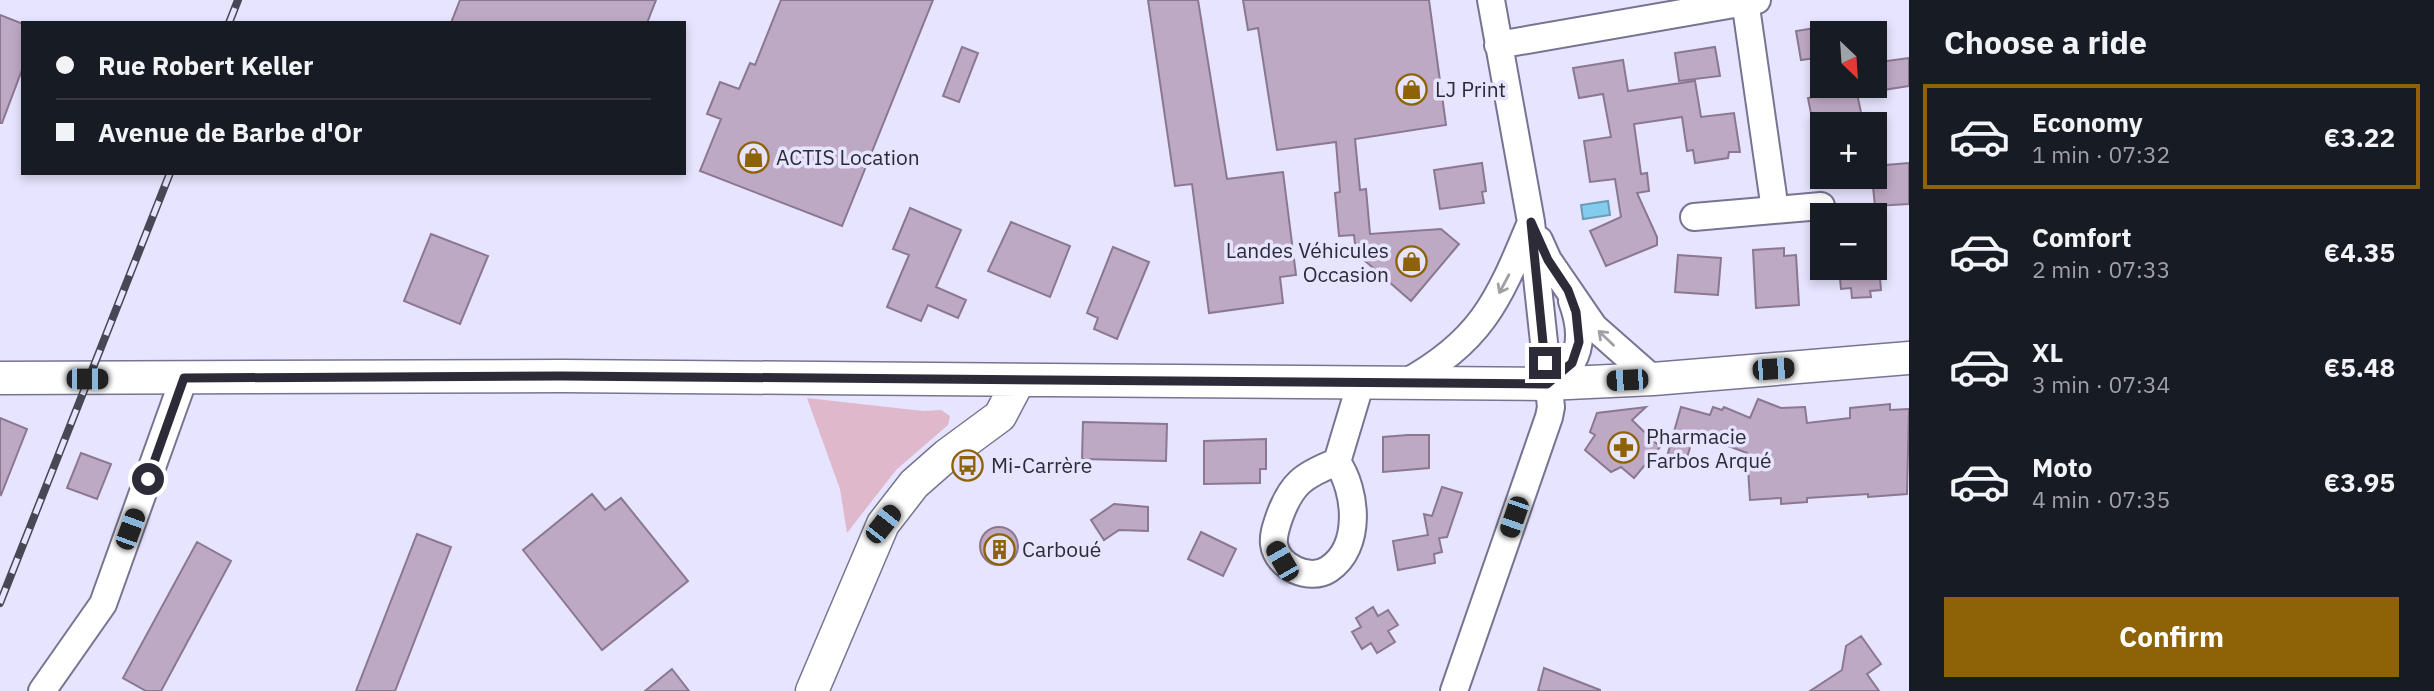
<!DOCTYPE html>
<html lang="en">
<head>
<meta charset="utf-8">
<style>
  body { margin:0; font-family:"IBM Plex Sans",sans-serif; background:#20242c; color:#f1f3f6; height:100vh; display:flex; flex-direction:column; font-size:26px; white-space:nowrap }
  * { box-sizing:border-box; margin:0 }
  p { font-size:23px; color:#9ea1a6 }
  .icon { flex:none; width:38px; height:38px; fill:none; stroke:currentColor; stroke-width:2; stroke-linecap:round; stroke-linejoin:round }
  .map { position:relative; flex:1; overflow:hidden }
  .side { display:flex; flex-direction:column; background:#171b24; width:525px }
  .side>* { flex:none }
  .banner { position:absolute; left:21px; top:21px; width:665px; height:154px; border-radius:0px; box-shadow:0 4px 10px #0003; display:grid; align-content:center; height:154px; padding:0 35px; background:#171b24 }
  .needle { width:46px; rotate:155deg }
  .fabs { position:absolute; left:1810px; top:21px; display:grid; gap:14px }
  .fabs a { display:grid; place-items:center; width:77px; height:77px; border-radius:0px; background:#171b24; box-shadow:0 4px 10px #0003; font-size:35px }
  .end { position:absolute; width:32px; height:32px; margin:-16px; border:9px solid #2c2b37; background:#fff; box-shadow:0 0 0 4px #fff }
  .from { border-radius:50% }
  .car { position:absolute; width:21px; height:42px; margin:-21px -10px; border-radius:9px; box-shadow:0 0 5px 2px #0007; background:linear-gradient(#222 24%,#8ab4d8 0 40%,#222 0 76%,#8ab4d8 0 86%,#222 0) }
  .banner b { display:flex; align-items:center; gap:24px; height:66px; font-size:26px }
  .banner b+b { border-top:2px solid #363941 }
  .banner i { width:18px; height:18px; background:#f1f3f6 }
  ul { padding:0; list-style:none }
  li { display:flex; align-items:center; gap:21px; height:105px; margin:0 14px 10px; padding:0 21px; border:4px solid transparent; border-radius:0px }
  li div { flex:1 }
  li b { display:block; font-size:26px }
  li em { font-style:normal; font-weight:700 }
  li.selected { border-color:#8e6308 }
  li>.icon { width:63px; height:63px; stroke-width:1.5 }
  h2 { padding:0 35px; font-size:32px; line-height:84px }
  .cta { display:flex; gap:14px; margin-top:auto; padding:14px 35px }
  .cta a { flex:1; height:80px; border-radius:0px; background:#8e6308; color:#fff; font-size:28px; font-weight:700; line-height:80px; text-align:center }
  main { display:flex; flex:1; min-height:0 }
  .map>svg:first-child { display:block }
  .grass { fill:#e0b8cb }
  .water { fill:#84ccee; stroke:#6a9cb7; stroke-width:2 }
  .building { fill:#bea9c4; stroke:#8a7790; stroke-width:2 }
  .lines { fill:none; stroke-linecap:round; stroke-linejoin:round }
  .minor-casing { stroke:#767490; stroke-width:30 }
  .tertiary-casing { stroke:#767490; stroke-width:35 }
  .minor { stroke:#fff; stroke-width:26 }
  .tertiary { stroke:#fff; stroke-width:32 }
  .rail-casing { stroke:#484755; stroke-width:8 }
  .rail { stroke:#e6e4fe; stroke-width:5; stroke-dasharray:16; stroke-linecap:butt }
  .oneway { stroke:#a0a0a5 }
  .route { stroke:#2c2b37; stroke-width:9 }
  .labels { text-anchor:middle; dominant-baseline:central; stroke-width:7; stroke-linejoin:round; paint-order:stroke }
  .poi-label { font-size:21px; fill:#2c2b37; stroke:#e6e4fe; text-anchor:start }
</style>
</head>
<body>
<main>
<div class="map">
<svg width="1909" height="691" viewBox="0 0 1909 691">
  <rect width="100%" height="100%" fill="#e6e4fe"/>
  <!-- grass -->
  <path class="grass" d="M807,398L923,411L941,410L950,416L948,425L896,470L847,533L840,489Z"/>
  <!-- water -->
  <path class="water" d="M1608,201L1610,215L1583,219L1581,205Z"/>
  <!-- building -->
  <path class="building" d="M460,0H656L647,23H451Z
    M781,0H933L842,226L700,171L721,119L707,114L720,82L739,89L750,63L755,65Z
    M1148,0H1198L1227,179L1283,172L1296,275L1280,277L1283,303L1209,313L1192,184L1175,186Z
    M1243,0H1429L1446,125L1355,139L1360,190L1366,189L1370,234L1441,229L1459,244L1411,301L1356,253L1354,235L1339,236L1335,193L1340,192L1336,142L1277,150L1258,28L1248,30Z
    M0,15L23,24V67L2,123H0Z
    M1822,27V57L1801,60L1796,31Z
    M962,47L978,53L959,102L943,96Z
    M1715,47L1720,76L1679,81L1675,53Z
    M1909,58V86L1883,90L1879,62Z
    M1623,60L1628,91L1695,81L1701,117L1734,113L1740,152H1729L1728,158L1695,163L1693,150L1687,151L1682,117L1634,124L1641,174L1647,173L1649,191L1637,193L1657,237V245L1606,266L1590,231L1621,217L1615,179L1590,182L1584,141L1611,137L1603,94L1579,98L1573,68Z
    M1856,89L1862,117L1854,119L1855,124H1813L1808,98Z
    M1482,163L1486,191L1482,192L1484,203L1440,209L1434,170Z
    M1909,163V204L1875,206L1872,177H1874V166Z
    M910,208L961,230L936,287L966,300L958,318L928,305L921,321L887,307L909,255L893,249Z
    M1011,222L1070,246L1050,297L988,271Z
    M431,234L488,256L460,324L404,301Z
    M1113,247L1149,262L1117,339L1094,329L1098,318L1087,313Z
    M1784,248V256L1796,255L1799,305L1756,308L1753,250Z
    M1678,255L1721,258L1718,295L1675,292Z
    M1839,268H1879L1881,290L1870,291L1871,297L1852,298L1851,288L1841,289Z
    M1758,399L1781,408L1805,407L1807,423L1850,418V408L1890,404V410L1909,409L1907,494L1868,497V494L1807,498V502L1781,504V498L1750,500L1747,453L1694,433L1687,458L1668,453L1681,407L1710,415L1713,407L1722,410L1724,407L1750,418Z
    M1646,407L1632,420L1660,447L1634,478L1621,467L1611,472L1585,450L1595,435L1590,432L1597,413Z
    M0,418L27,429L1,495L0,494Z
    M1083,422L1167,424L1166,461L1082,459Z
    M1408,435H1429V468L1383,472V437Z
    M1266,439V469H1260V483L1204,484V441Z
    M81,453L111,464L97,499L67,488Z
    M1442,487L1462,493L1447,537L1439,538L1442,552L1434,554L1435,563L1398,570L1393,541L1428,535L1424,514L1432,516Z
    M592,494L605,510L621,498L688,581L602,650L523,550Z
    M1114,504L1148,507V531L1119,530L1104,540L1091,520Z
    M980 546a19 19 0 1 1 38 0a19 19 0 1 1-38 0Z
    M1201,532L1236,549L1223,576L1188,559Z
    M417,534L451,547L395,691H356Z
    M197,542L231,561L161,691H146L123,678Z
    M1373,607L1378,616L1388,610L1398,625L1388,631L1395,642L1377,653L1371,643L1362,649L1352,632L1361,627L1356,618Z
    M1861,636L1881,664L1867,674L1879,691H1810L1842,670L1846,646Z
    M1544,668L1600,690V691H1538Z
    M672,669L689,691H645Z"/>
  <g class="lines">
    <defs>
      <path id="minor" d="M1745,0L1775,210
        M1498,45L1757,0
        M1694,217L1821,206
        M1539,240L1548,260L1594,327L1653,379
        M1405,383C1480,342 1498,302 1529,227
        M1547,384C1555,378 1567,370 1572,362C1583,344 1579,320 1572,301
        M1337,462C1303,475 1291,484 1279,518C1276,527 1273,535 1274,544C1277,567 1310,582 1329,569C1362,547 1357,491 1337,462L1361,382
        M42,691L103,604L184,378
        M1454,691L1549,417L1551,407L1531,222L1491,0"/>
      <path id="tertiary" d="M0,378L562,376L1547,384L1653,379L1909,358
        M812,691L883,524L914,484L947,455L1000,416L1019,380"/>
    </defs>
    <!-- minor casing -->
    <use href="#minor" class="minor-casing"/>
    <!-- tertiary casing -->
    <use href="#tertiary" class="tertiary-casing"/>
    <!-- minor -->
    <use href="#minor" class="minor"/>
    <!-- tertiary -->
    <use href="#tertiary" class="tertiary"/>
    <defs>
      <path id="rail" d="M229,23L238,0
        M0,603L170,173"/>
    </defs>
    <!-- rail casing -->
    <use href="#rail" class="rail-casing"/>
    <!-- rail -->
    <use href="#rail" class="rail"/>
  </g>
  <!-- one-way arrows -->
  <defs><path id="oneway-shaft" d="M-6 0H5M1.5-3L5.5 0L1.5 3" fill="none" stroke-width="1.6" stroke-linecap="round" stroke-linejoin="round" transform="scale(1.75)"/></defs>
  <g class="oneway">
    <use href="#oneway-shaft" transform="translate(1504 284) rotate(118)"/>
    <use href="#oneway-shaft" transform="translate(1606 338) rotate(-136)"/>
  </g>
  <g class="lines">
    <!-- route -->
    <path class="route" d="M148,479L184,378L562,376L1547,384L1572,363L1579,342L1576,312L1568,290L1548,260L1531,222L1545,363"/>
  </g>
  <!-- icons -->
  <defs>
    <symbol id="shop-ring" viewBox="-11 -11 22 22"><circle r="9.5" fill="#e6e4fe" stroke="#8e6308" stroke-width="1.5"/><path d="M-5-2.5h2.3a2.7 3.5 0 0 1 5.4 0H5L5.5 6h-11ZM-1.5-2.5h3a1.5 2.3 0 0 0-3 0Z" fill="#8e6308"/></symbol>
    <symbol id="pharmacy-ring" viewBox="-11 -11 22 22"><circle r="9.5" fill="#e6e4fe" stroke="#8e6308" stroke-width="1.5"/><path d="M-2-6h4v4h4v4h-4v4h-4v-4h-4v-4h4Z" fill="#8e6308"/></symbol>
    <symbol id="bus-ring" viewBox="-11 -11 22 22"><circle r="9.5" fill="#e6e4fe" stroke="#8e6308" stroke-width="1.5"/><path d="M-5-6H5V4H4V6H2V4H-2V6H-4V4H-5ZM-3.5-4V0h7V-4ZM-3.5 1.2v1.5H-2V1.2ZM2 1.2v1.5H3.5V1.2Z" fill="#8e6308"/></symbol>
    <symbol id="building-ring" viewBox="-11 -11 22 22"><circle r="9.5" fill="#e6e4fe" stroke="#8e6308" stroke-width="1.5"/><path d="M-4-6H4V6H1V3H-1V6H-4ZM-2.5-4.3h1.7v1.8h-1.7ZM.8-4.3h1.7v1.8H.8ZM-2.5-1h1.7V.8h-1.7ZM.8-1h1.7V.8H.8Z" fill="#8e6308"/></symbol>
  </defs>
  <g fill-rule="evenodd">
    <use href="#shop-ring" x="1394" y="72" width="35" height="35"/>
    <use href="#shop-ring" x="736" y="140" width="35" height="35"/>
    <use href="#shop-ring" x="1394" y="244" width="35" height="35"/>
    <use href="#pharmacy-ring" x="1606" y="430" width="35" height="35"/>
    <use href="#bus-ring" x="950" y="448" width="35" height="35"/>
    <use href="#building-ring" x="982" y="532" width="35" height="35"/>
  </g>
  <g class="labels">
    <!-- poi labels -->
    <g class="poi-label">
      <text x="1435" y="89">LJ Print</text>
      <text x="776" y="157">ACTIS Location</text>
      <text x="1389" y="250" text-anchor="end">Landes Véhicules<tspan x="1389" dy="24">Occasion</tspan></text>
      <text x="1646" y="436">Pharmacie<tspan x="1646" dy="24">Farbos Arqué</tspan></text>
      <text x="991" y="465">Mi-Carrère</text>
      <text x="1022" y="549">Carboué</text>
    </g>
  </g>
</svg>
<div class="fabs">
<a><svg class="needle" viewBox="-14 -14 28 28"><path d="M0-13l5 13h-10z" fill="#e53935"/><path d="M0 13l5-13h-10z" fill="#9ea1a6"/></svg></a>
<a>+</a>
<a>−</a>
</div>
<i class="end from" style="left:148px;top:479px"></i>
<i class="end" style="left:1545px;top:363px"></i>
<i class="car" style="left:1773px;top:369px;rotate:86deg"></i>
<i class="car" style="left:87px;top:379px;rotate:90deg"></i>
<i class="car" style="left:1627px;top:380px;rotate:267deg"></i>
<i class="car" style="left:1514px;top:517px;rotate:199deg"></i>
<i class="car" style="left:883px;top:524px;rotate:38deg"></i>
<i class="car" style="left:130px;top:529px;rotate:20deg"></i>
<i class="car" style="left:1282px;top:561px;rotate:330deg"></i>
<div class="banner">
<b><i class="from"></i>Rue Robert Keller</b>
<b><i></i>Avenue de Barbe d'Or</b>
</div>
</div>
<section class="side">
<h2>Choose a ride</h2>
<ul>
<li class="selected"><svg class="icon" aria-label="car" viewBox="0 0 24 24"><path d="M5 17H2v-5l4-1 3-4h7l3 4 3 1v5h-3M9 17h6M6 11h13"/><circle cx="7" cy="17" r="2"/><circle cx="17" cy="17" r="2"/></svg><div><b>Economy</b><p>1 min · 07:32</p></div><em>€3.22</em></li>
<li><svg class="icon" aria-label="car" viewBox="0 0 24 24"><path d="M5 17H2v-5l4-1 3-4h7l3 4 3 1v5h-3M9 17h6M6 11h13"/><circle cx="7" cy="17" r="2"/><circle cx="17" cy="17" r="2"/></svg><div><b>Comfort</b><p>2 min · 07:33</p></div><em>€4.35</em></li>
<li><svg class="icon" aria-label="car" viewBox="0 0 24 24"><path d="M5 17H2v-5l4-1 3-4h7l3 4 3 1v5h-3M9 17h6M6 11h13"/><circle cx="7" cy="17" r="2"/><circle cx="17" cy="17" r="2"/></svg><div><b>XL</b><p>3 min · 07:34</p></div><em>€5.48</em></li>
<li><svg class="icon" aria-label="car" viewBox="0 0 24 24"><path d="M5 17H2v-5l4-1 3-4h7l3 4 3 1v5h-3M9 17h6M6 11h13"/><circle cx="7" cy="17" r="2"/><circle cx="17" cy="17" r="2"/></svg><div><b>Moto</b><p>4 min · 07:35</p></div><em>€3.95</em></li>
</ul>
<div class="cta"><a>Confirm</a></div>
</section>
</main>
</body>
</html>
